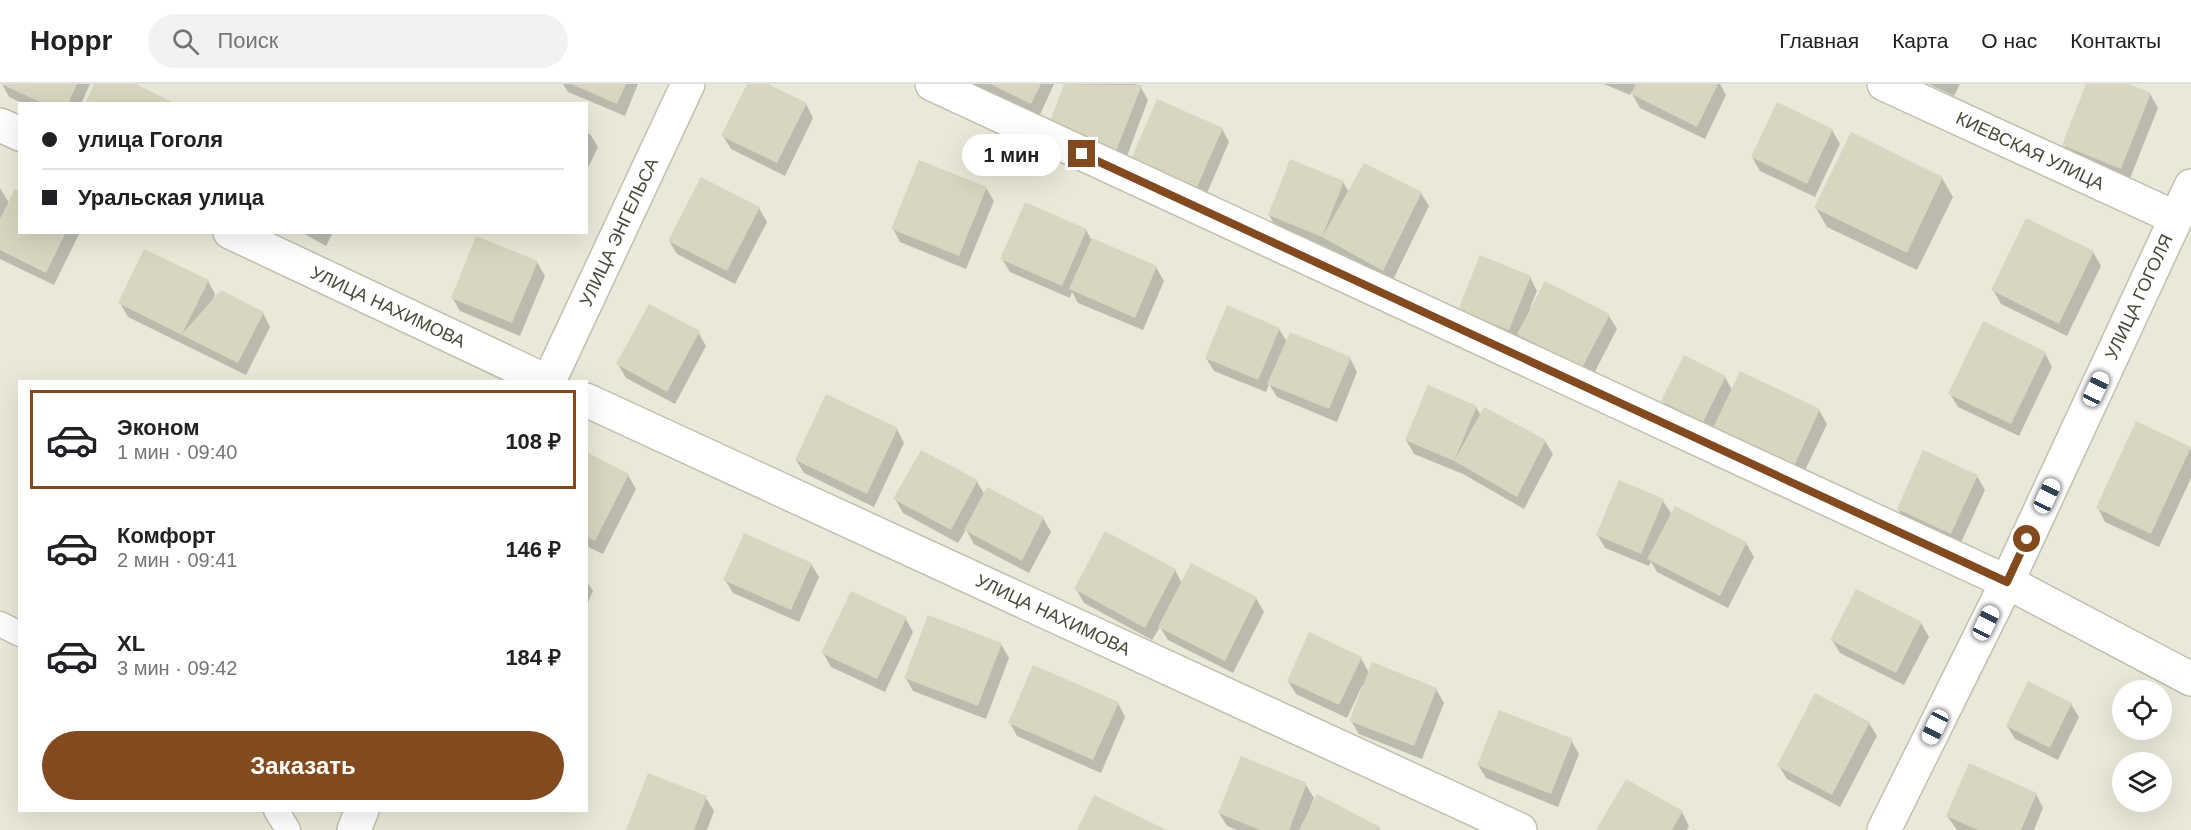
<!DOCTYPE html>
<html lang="ru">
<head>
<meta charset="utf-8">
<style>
  body { margin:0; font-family:Helvetica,sans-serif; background:#f2f2f2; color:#202124; height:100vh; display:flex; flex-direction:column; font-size:22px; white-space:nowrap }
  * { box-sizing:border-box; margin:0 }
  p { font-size:20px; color:#757577 }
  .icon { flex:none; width:33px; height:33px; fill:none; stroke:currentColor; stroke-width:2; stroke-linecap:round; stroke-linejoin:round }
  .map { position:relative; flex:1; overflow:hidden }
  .panel { position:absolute; left:18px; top:296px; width:570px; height:432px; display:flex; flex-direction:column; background:#fff; border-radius:0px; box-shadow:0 6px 24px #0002 }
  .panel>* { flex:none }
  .hud { position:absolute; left:18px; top:18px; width:570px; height:132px; border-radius:0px; box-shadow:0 6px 24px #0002; display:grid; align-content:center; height:132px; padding:0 24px; background:#fff }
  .tools { position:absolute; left:2112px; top:596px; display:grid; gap:12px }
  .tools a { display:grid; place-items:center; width:60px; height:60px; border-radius:50%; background:#fff; box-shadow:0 6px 24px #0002; font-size:30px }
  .end { position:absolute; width:27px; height:27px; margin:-14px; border:8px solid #834a20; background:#fff; box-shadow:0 0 0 3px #fff }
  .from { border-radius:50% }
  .bubble { position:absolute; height:42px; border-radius:21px; background:#fff; box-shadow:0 6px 24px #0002; font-size:20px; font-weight:700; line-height:42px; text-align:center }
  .car { position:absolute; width:18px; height:36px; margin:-18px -9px; border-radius:8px; box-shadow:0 0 4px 2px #0007; background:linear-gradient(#fff 24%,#345 0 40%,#fff 0 76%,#345 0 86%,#fff 0) }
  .hud b { display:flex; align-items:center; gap:21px; height:57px; font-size:22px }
  .hud b+b { border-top:2px solid #e0e0e0 }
  .hud i { width:15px; height:15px; background:#202124 }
  ul { padding:10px 0 0; list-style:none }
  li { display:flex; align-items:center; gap:18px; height:99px; margin:0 12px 9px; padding:0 12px; border:3px solid transparent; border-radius:0px }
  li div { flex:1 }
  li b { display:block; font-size:22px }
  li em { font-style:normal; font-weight:700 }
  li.active { border-color:#834a20 }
  li>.icon { width:54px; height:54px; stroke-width:1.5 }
  .button { display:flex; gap:12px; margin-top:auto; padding:12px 24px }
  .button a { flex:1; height:69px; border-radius:36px; background:#834a20; color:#fff; font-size:24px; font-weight:700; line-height:69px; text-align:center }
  header { display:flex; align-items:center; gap:36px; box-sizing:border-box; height:84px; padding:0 30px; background:#fff; border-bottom:2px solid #e0e0e0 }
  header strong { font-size:28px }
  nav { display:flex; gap:33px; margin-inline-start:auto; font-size:21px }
  .search { width:420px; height:54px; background:#f2f2f2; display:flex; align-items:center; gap:15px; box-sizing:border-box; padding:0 21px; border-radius:33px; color:#757577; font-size:22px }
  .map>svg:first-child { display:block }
  .residential { fill:#eae9d9; fill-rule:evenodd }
  .shadow { fill:#0003 }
  .building { fill:#d8d5c0 }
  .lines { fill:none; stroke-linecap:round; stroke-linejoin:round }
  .lane-casing { stroke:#c2c0ad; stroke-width:27 }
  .street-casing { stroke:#c2c0ad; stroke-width:36 }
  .lane { stroke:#fff; stroke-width:24 }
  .street { stroke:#fff; stroke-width:33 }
  .route { stroke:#834a20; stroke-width:8 }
  .labels { text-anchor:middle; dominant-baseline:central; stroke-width:5; stroke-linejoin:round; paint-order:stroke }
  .street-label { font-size:18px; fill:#4a4838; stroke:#fff }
</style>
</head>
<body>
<header>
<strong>Hoppr</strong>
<div class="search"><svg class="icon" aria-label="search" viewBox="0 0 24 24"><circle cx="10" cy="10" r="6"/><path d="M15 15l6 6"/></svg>Поиск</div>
<nav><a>Главная</a><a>Карта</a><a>О нас</a><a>Контакты</a></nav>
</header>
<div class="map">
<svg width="2191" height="746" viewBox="0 0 2191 746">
  <rect width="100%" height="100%" fill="#f6f5eb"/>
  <!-- residential -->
  <path class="residential" d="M0,0H2191V746H0ZM20,20H586V148H20ZM20,297H586V726H20ZM2122,606H2162V645H2122ZM2122,678H2162V717H2122Z"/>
  <!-- shadow -->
  <path class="shadow" d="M2,0H90L81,20H24L9,13Z
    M563,0H638L625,32L568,8Z
    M749,0H765L806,20L813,34L785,92L731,65L723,52Z
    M973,0H1054L1039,33Z
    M1066,0H1135L1140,2L1148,16L1124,80L1051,40Z
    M1604,0H1720L1726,11L1705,55L1640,24L1631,8L1630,11Z
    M1929,0H1960L1954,12Z
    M2088,0H2125L2150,10L2158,24L2129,97L2071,74L2064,61Z
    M1222,45L1229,58L1204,116L1141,88Z
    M1832,46L1840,60L1815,113L1760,87L1752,73Z
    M586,48L590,50L598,63L586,88Z
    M1942,94L1953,113L1917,186L1827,143L1816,124Z
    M1343,98L1349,108L1421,109L1429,122L1391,200L1331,166L1277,144L1269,131Z
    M0,104L9,119L20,148H80L54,201L0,175Z
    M986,104L994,117L966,185L900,158L893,145Z
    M759,124L767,138L735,200L677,170L669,157Z
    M1086,146L1091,155L1156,183L1164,197L1143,246L1078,219L1072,208L1070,214L1010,188L1002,175Z
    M301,148H333L326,162Z
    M2093,168L2101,182L2067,252L2001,220L1993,206Z
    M537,178L545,192L520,252L460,227L452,213Z
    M1530,193L1537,207L1530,224L1609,232L1617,245L1590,297L1527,263L1520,251L1516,259L1467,239L1460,225Z
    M208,197L215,210L212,218L263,229L270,243L246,291L128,233L120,219Z
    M1279,245L1287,258L1350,274L1357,288L1337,338L1277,313L1269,300L1266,308L1214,287L1206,274Z
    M698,248L706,262L675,320L626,294L618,280Z
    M2045,269L2052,283L2019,352L1958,323L1950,310Z
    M1725,293L1732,306L1819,326L1827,340L1801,395L1671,331L1663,317Z
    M1476,323L1481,332L1545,357L1553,370L1524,425L1463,390L1414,370L1406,356Z
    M2137,339L2191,365V394L2159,463L2105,438L2098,424Z
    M897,345L904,359L874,423L804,389L796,376Z
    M922,368L977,398L985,411L1043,434L1051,448L1029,489L974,460L966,446L958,459L903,429L895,415Z
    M586,370L628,391L636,405L603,470L586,462Z
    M1977,392L1985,406L1959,463L1906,438L1898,425Z
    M1663,417L1672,431L1746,459L1754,473L1728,524L1657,488L1651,478L1649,482L1605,464L1597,450Z
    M811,480L819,493L799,538L733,509L725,496Z
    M1175,486L1182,499L1256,514L1264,528L1233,589L1168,556L1160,543L1152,556L1084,519L1076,505Z
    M586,496L593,507L586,523Z
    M906,535L913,548L885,608L831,583L823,569Z
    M1921,539L1929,553L1904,601L1840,569L1832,556Z
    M1001,560L1009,574L986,635L913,607L905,593Z
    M1361,574L1369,589L1436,605L1444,619L1422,675L1359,650L1351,637L1364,603L1362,602L1347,634L1296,610L1288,597Z
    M1118,619L1125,633L1101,689L1017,652L1010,639Z
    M2071,620L2079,633L2058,676L2015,655L2007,642Z
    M1869,639L1877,652L1840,723L1787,695L1779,682Z
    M1571,656L1579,670L1558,723L1486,694L1478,681Z
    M649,691L706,714L714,727L707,746H628Z
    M1627,697L1682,728L1689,742L1687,746H1598Z
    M1306,701L1314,714L1310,723L1379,744L1380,746H1237L1227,742L1219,729Z
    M2036,710L2043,724L2034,746H1957L1947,732Z"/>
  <!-- building -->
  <path class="building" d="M1,0H77L68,20H44Z
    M94,0H136L176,20H85Z
    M571,0H626L617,20Z
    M747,0H768L807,19L777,79L721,52Z
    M990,0H1041L1031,20Z
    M1064,0L1142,1L1116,67L1049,40Z
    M1636,0H1718L1697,43L1631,10Z
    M2086,0H2129L2151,9L2121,85L2062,61Z
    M1157,15L1223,44L1197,103L1131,75Z
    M1777,18L1833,45L1807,100L1751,73Z
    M1851,48L1943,93L1907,169L1814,124Z
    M1290,75L1344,97L1322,153L1364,79L1422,108L1383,187L1322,153L1268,131Z
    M919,76L987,103L959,172L891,145Z
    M701,93L760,123L727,187L668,157Z
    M15,105L20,107V148H66L46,189L0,166V135Z
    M1025,118L1087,145L1062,202L1000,175Z
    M2026,134L2094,167L2059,240L1991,206Z
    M476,152L538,177L512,239L451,214Z
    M1092,154L1157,182L1135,234L1069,205Z
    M144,165L209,196L182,250L221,206L264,228L238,279L118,219Z
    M1480,171L1531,192L1509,246L1458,226Z
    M1545,197L1610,230L1582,284L1517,250Z
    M649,220L700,247L667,308L616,280Z
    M1227,221L1280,244L1258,296L1205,274Z
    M1983,237L2046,268L2011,340L1948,310Z
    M1290,248L1351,273L1329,325L1267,300Z
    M1684,271L1726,292L1703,338L1661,317Z
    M1740,287L1820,325L1794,382L1713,344Z
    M1428,301L1477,322L1454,377L1405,356Z
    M826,310L898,344L867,410L795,376Z
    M1484,323L1546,356L1517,413L1454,377Z
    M2136,337L2191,363L2151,450L2096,424Z
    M921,366L978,396L951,446L893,415Z
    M1923,366L1978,391L1951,450L1897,425Z
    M586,368L629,390L595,457L586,453Z
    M1619,396L1664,415L1641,470L1596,451Z
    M987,403L1044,433L1022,477L964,446Z
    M1675,422L1747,458L1720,512L1647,475Z
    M1105,447L1176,485L1145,544L1074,505Z
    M744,449L812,479L791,526L723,496Z
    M1191,479L1257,513L1225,577L1158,543Z
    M1856,505L1922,538L1896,589L1830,556Z
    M851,507L907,533L877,595L821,569Z
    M928,531L1002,559L978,622L904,594Z
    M1309,548L1362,573L1339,621L1287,597Z
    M1372,578L1437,604L1414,662L1349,637Z
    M1033,581L1119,618L1093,676L1008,639Z
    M2028,597L2072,619L2050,664L2006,642Z
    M1815,609L1870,638L1832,711L1777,682Z
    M1499,626L1573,655L1551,710L1477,681Z
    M1241,672L1307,699L1289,746H1260L1218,729Z
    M1969,679L2037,709L2021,746H1978L1946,732Z
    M648,689L707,712L694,746H626Z
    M1626,695L1683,727L1672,746H1596Z
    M1317,710L1380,743L1378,746H1299Z
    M1094,711L1167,746H1077Z"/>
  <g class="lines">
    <defs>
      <path id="lane" d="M0,540L20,550
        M276,726L288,746"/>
      <path id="street" d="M932,0L2007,498L2191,595
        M1884,0L2176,134
        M0,41L20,50
        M230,148L546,297
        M549,297L688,0
        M586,316L1520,746
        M354,746L362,726
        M1884,746L2007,498L2191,102"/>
    </defs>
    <!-- lane casing -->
    <use href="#lane" class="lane-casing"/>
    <!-- street casing -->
    <use href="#street" class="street-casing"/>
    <!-- lane -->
    <use href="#lane" class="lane"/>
    <!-- street -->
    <use href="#street" class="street"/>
  </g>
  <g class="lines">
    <!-- route -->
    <path class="route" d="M1082,70L2007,498L2027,455"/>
  </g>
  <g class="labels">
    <!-- street labels -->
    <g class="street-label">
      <text transform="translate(2030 67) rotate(25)">КИЕВСКАЯ УЛИЦА</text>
      <text transform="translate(619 148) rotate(-65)">УЛИЦА ЭНГЕЛЬСА</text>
      <text transform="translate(2139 213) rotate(-65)">УЛИЦА ГОГОЛЯ</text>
      <text transform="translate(388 223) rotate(25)">УЛИЦА НАХИМОВА</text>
      <text transform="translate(1053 531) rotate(25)">УЛИЦА НАХИМОВА</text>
    </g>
  </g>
</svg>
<div class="tools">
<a><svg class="icon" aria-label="locate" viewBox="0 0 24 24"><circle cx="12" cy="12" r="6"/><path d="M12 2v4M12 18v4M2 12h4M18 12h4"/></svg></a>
<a><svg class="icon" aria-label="layers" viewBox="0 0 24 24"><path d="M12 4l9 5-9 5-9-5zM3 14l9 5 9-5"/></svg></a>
</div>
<i class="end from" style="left:2027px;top:455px"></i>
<i class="end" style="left:1082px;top:70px"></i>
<div class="bubble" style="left:962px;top:50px;width:99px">1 мин</div>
<i class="car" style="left:2096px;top:305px;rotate:25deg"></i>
<i class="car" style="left:2047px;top:412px;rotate:25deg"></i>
<i class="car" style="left:1986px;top:539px;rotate:26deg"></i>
<i class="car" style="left:1935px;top:643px;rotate:206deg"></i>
<div class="hud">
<b><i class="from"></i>улица Гоголя</b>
<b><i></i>Уральская улица</b>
</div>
<section class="panel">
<ul>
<li class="active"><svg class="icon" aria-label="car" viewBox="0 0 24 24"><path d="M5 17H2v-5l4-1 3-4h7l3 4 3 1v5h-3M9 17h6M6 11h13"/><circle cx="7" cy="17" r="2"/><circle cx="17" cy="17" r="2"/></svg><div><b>Эконом</b><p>1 мин · 09:40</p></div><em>108 ₽</em></li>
<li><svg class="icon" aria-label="car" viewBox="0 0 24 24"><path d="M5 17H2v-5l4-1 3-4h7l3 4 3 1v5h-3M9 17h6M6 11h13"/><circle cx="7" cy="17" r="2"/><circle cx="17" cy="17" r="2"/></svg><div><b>Комфорт</b><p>2 мин · 09:41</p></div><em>146 ₽</em></li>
<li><svg class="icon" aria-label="car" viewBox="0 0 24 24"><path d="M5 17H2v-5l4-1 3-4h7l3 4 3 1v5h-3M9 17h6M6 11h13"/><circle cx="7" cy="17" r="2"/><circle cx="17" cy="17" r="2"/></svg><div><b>XL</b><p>3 мин · 09:42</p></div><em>184 ₽</em></li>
</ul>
<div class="button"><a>Заказать</a></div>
</section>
</div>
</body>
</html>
